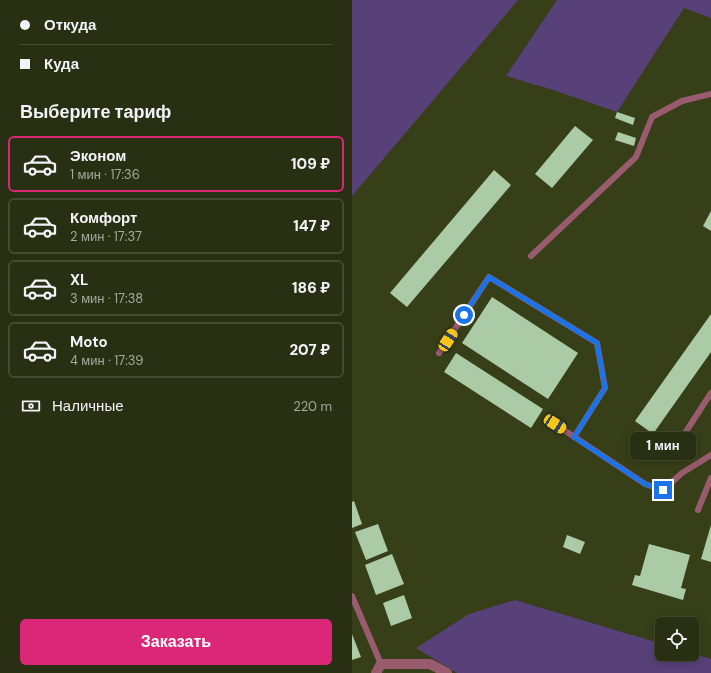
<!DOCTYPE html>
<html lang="ru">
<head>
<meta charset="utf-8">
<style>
  body { margin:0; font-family:"DM Sans",sans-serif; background:#343b20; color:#f1f3f6; height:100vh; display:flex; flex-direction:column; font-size:15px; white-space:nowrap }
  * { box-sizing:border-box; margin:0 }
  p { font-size:13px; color:#a5a99f }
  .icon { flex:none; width:22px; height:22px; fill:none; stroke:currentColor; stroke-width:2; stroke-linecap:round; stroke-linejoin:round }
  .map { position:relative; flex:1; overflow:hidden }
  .details { display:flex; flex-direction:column; background:#282f12; width:352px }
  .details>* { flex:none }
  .top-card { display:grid; align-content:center; height:88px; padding:0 20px; background:#282f12 }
  .fabs { position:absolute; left:303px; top:617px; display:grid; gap:8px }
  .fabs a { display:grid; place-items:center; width:44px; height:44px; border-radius:6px; background:#282f12; box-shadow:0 2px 10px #0003,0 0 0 1px #444a32; font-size:20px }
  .end { position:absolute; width:18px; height:18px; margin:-9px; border:5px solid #1a73e8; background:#fff; box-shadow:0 0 0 2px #fff }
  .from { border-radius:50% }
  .bubble { position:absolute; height:28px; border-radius:6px; background:#282f12; box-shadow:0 2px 10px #0003,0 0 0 1px #444a32; font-size:13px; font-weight:800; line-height:28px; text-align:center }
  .car { position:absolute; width:12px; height:24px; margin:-12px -6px; border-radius:5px; box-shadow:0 0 3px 1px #0007; background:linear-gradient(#f5c518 24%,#345 0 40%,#f5c518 0 76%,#345 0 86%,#f5c518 0) }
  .top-card b { display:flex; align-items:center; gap:14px; height:38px; font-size:15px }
  .top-card b+b { border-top:1px solid #444a32 }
  .top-card i { width:10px; height:10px; background:#f1f3f6 }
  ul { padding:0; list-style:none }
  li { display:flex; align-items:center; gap:12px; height:56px; margin:0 8px 6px; padding:0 12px; border:2px solid #444a32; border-radius:6px }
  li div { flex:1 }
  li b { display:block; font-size:15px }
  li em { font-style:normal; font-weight:800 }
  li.selected { border-color:#db2777 }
  li>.icon { width:36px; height:36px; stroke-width:1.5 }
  h2 { padding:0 20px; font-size:18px; line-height:48px }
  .pay { display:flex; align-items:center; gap:10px; height:44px; padding:0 20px; font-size:15px }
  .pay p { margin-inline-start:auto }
  .cta { display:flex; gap:8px; margin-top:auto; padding:8px 20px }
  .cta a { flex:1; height:46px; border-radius:6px; background:#db2777; color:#fff; font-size:16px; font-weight:800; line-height:46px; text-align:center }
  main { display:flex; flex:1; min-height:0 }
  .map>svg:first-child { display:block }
  .green { fill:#574178 }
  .building { fill:#abcba6 }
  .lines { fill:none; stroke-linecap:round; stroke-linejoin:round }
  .lane { stroke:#995b6e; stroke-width:6 }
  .street { stroke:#995b6e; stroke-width:10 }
  .route { stroke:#1a73e8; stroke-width:5 }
</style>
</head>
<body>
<main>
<section class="details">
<div class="top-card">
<b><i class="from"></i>Откуда</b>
<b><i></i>Куда</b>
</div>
<h2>Выберите тариф</h2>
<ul>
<li class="selected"><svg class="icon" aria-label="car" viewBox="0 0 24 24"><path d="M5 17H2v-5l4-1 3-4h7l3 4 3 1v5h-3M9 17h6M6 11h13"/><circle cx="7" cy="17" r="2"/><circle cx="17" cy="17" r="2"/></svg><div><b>Эконом</b><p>1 мин · 17:36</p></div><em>109 ₽</em></li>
<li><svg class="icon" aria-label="car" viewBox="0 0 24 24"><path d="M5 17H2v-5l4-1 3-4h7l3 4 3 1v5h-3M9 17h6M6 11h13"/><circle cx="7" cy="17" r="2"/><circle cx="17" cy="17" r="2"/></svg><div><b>Комфорт</b><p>2 мин · 17:37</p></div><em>147 ₽</em></li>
<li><svg class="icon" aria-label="car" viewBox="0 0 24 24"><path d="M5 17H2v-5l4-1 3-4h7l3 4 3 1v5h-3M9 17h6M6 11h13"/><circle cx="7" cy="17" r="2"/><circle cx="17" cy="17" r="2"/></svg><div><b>XL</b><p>3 мин · 17:38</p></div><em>186 ₽</em></li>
<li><svg class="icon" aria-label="car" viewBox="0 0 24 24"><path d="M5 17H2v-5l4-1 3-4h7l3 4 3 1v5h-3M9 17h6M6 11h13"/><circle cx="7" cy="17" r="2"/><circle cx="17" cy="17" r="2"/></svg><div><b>Moto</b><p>4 мин · 17:39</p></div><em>207 ₽</em></li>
</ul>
<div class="pay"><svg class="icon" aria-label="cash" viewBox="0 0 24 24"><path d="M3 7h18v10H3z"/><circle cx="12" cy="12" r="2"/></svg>Наличные<p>220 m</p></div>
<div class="cta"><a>Заказать</a></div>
</section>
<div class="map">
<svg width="359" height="673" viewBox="0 0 359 673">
  <rect width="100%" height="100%" fill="#363f18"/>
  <!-- green -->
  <path class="green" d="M0,0H166L0,196Z
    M205,0H359V18L332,8L265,112L204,91L154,76Z
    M163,600L310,644V654L340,653L359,659V673H105L64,648L117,614Z"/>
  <!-- building -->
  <path class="building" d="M265,112L283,118L281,125L263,118Z
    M223,126L241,140L200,188L183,174Z
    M266,132L284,138L282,146L263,140Z
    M142,170L159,185L55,307L38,293Z
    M359,211V231L351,226Z
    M140,297L226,353L196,399L110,343Z
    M359,314V352L301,434L283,421Z
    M104,353L191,409L179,428L92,372Z
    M2,501L10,524L0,528V502Z
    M26,524L36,551L14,560L3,532Z
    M359,525V562L349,559Z
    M215,535L233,542L228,554L211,547Z
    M297,544L338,555L329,588L334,589L331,600L280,585L283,575L288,576Z
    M40,554L52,584L24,595L13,565Z
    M52,595L60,618L39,626L31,603Z
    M0,634L9,657L0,660Z"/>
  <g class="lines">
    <!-- lane -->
    <path class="lane" d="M179,256L284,157L300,117L330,101L359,94
      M87,353L137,277L245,343L253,388L222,437
      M203,424L293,484L311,490L330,473L359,455
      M324,447L359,393
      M346,510L359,478
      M0,596L29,664"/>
    <!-- street -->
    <path class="street" d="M24,673L29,664H78L95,673"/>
  </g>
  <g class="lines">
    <!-- route -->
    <path class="route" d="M112,315L137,277L245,343L253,388L222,437L293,484L311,490"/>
  </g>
</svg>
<div class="fabs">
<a><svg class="icon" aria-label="locate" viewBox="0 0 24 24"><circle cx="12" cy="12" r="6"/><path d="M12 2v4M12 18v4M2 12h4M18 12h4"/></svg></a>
</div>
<i class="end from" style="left:112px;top:315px"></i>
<i class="end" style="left:311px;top:490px"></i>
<div class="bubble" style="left:278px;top:432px;width:66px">1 мин</div>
<i class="car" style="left:96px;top:340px;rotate:33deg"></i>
<i class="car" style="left:203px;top:424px;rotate:123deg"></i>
</div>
</main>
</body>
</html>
